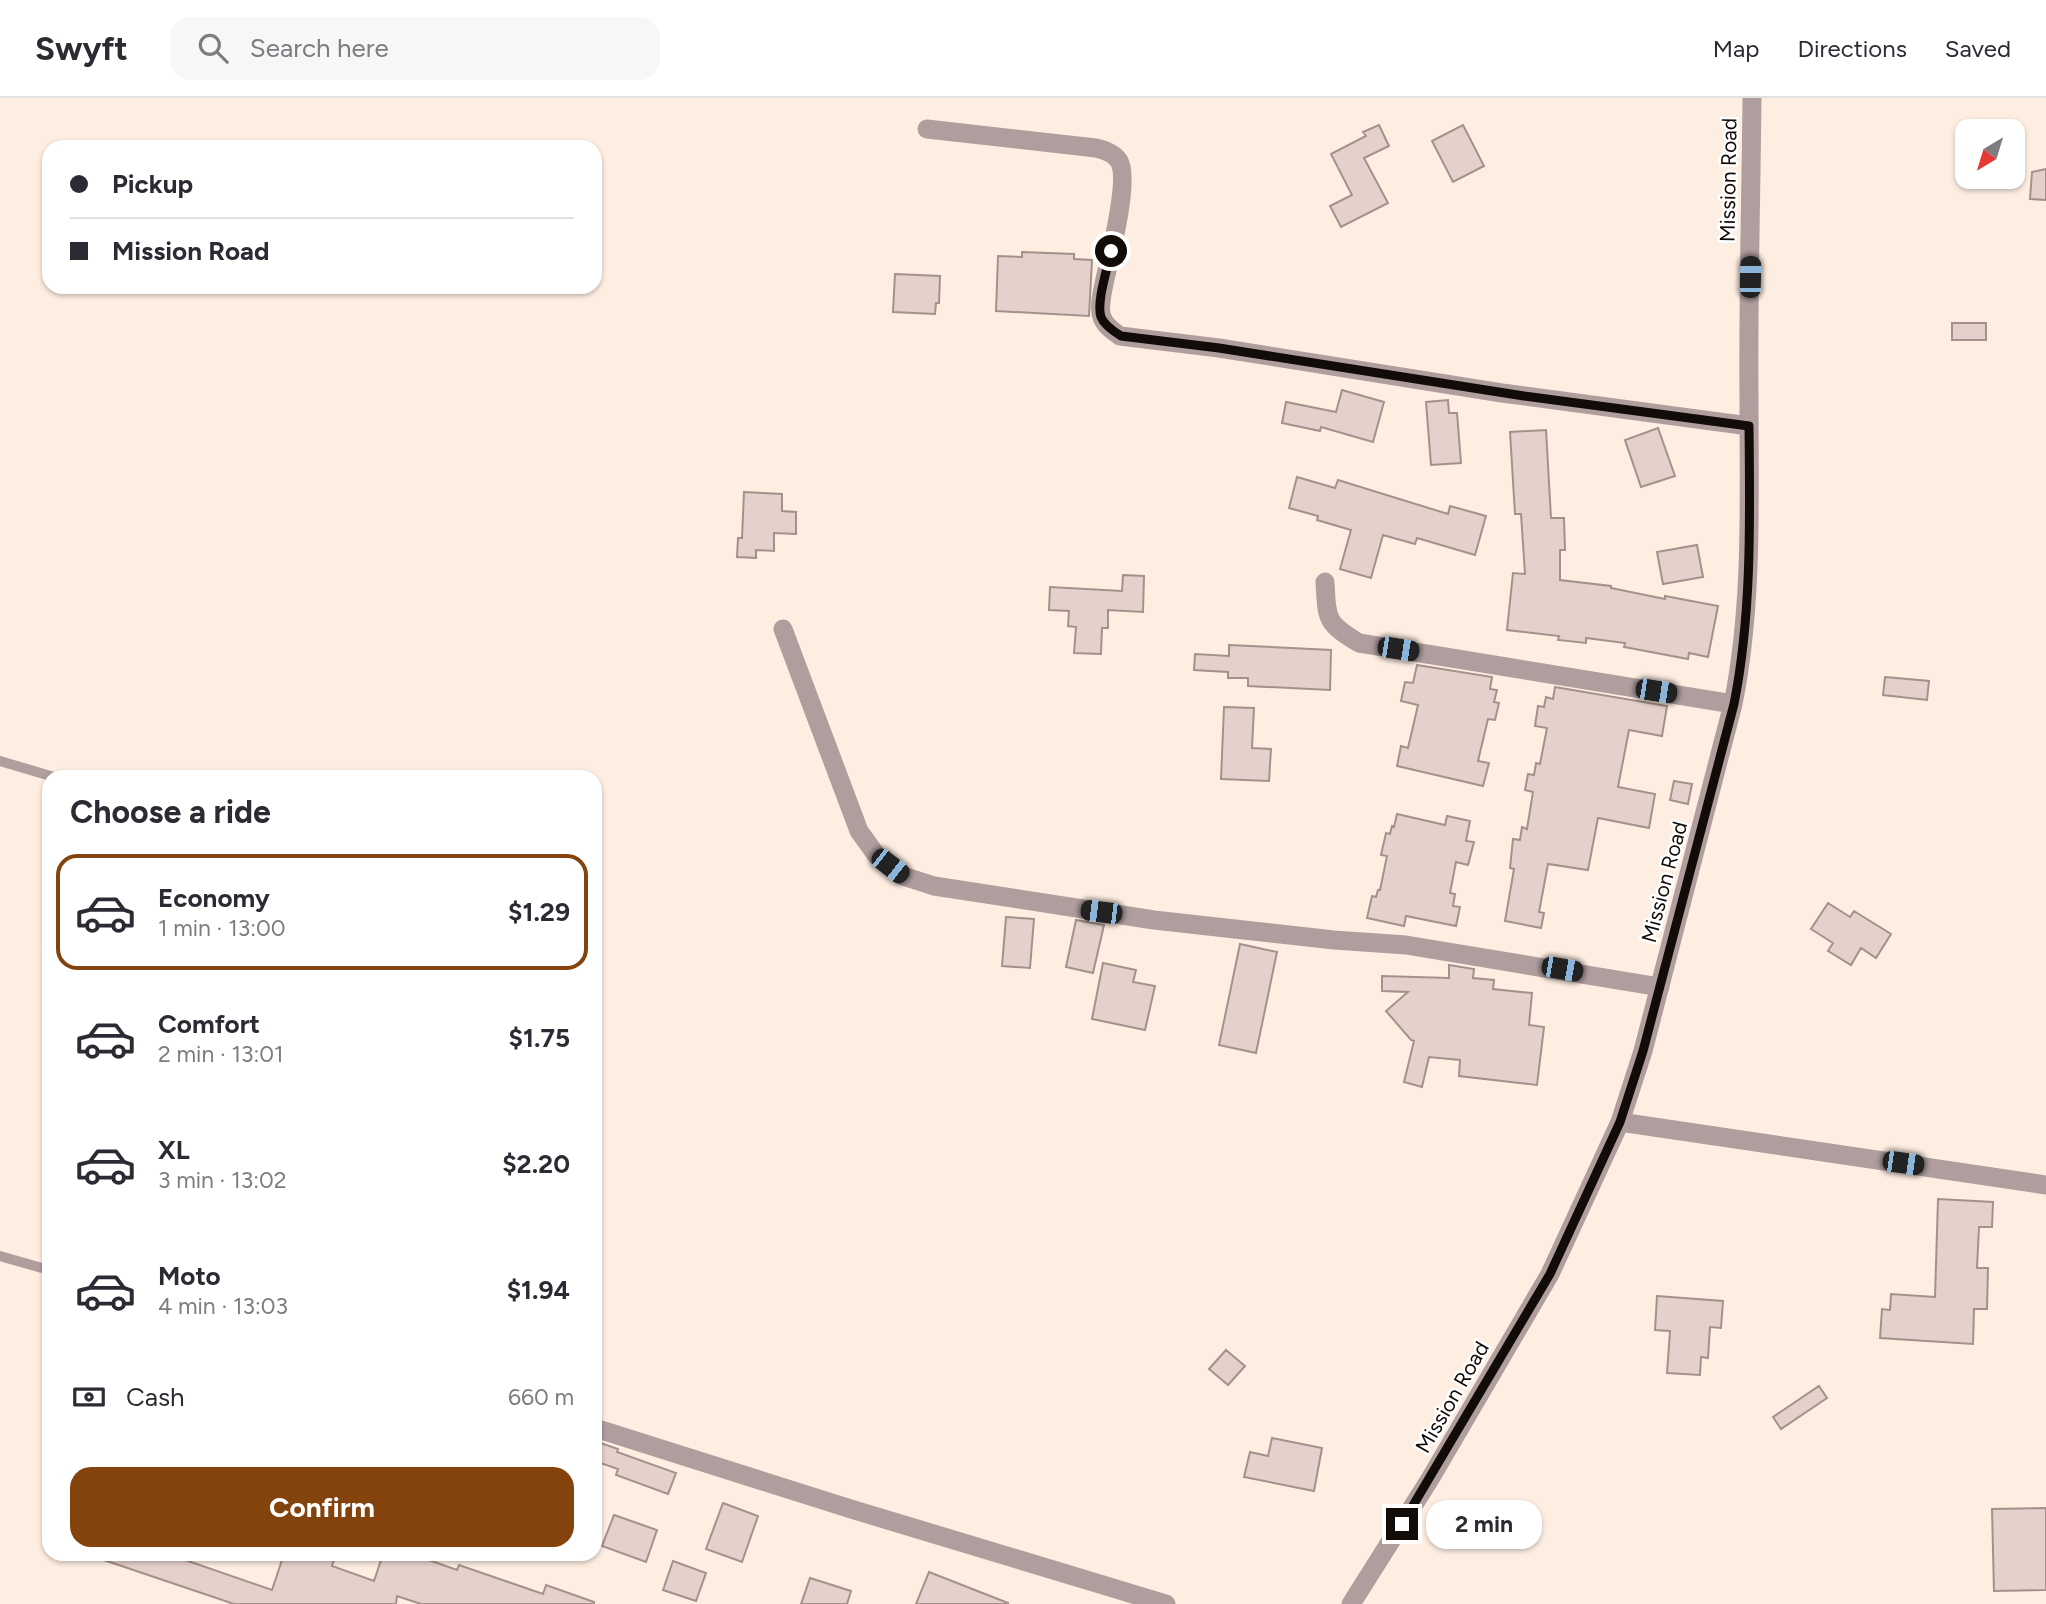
<!DOCTYPE html>
<html lang="en">
<head>
<meta charset="utf-8">
<style>
  body { margin:0; font-family:Figtree,sans-serif; background:#f7f7f7; color:#2b2b33; height:100vh; display:flex; flex-direction:column; font-size:26px; white-space:nowrap }
  * { box-sizing:border-box; margin:0 }
  p { font-size:23px; color:#7c7c81 }
  .icon { flex:none; width:38px; height:38px; fill:none; stroke:currentColor; stroke-width:2; stroke-linecap:round; stroke-linejoin:round }
  .map { position:relative; flex:1; overflow:hidden }
  .panel { position:absolute; left:42px; top:672px; width:560px; height:791px; display:flex; flex-direction:column; background:#fff; border-radius:21px; box-shadow:0 2px 5px #0004 }
  .panel>* { flex:none }
  .banner { position:absolute; left:42px; top:42px; width:560px; height:154px; border-radius:21px; box-shadow:0 2px 5px #0004; display:grid; align-content:center; height:154px; padding:0 28px; background:#fff }
  .needle { width:46px; rotate:218deg }
  .fabs { position:absolute; left:1955px; top:21px; display:grid; gap:14px }
  .fabs a { display:grid; place-items:center; width:70px; height:70px; border-radius:14px; background:#fff; box-shadow:0 2px 5px #0004; font-size:35px }
  .end { position:absolute; width:32px; height:32px; margin:-16px; border:9px solid #110c08; background:#fff; box-shadow:0 0 0 4px #fff }
  .from { border-radius:50% }
  .bubble { position:absolute; height:49px; border-radius:21px; background:#fff; box-shadow:0 2px 5px #0004; font-size:23px; font-weight:700; line-height:49px; text-align:center }
  .car { position:absolute; width:21px; height:42px; margin:-21px -10px; border-radius:9px; box-shadow:0 0 5px 2px #0007; background:linear-gradient(#222 24%,#8ab4d8 0 40%,#222 0 76%,#8ab4d8 0 86%,#222 0) }
  .banner b { display:flex; align-items:center; gap:24px; height:66px; font-size:26px }
  .banner b+b { border-top:2px solid #e1e1e2 }
  .banner i { width:18px; height:18px; background:#2b2b33 }
  ul { padding:0; list-style:none }
  li { display:flex; align-items:center; gap:21px; height:116px; margin:0 14px 10px; padding:0 14px; border:4px solid transparent; border-radius:21px }
  li div { flex:1 }
  li b { display:block; font-size:26px }
  li em { font-style:normal; font-weight:700 }
  li.selected { border-color:#84430c }
  li>.icon { width:63px; height:63px; stroke-width:1.5 }
  h2 { padding:0 28px; font-size:32px; line-height:84px }
  .pay { display:flex; align-items:center; gap:18px; height:77px; padding:0 28px; font-size:26px }
  .pay p { margin-inline-start:auto }
  .action { display:flex; gap:14px; margin-top:auto; padding:14px 28px }
  .action a { flex:1; height:80px; border-radius:21px; background:#84430c; color:#fff; font-size:28px; font-weight:700; line-height:80px; text-align:center }
  header { display:flex; align-items:center; gap:42px; box-sizing:border-box; height:98px; padding:0 35px; background:#fff; border-bottom:2px solid #e1e1e2 }
  header strong { font-size:33px }
  nav { display:flex; gap:38px; margin-inline-start:auto; font-size:24px }
  .search { width:490px; height:63px; background:#f7f7f7; display:flex; align-items:center; gap:18px; box-sizing:border-box; padding:0 24px; border-radius:21px; color:#7c7c81; font-size:26px }
  .map>svg:first-child { display:block }
  .building { fill:#e5d1cb; stroke:#a4918b; stroke-width:2 }
  .lines { fill:none; stroke-linecap:round; stroke-linejoin:round }
  .lane { stroke:#b09e9f; stroke-width:10 }
  .street { stroke:#b09e9f; stroke-width:19 }
  .route { stroke:#110c08; stroke-width:9 }
  .labels { text-anchor:middle; dominant-baseline:central; stroke-width:5; stroke-linejoin:round; paint-order:stroke }
  .street-label { font-size:21px; fill:#110c08; stroke:#fff }
</style>
</head>
<body>
<header>
<strong>Swyft</strong>
<div class="search"><svg class="icon" aria-label="search" viewBox="0 0 24 24"><circle cx="10" cy="10" r="6"/><path d="M15 15l6 6"/></svg>Search here</div>
<nav><a>Map</a><a>Directions</a><a>Saved</a></nav>
</header>
<div class="map">
<svg width="2046" height="1506" viewBox="0 0 2046 1506">
  <rect width="100%" height="100%" fill="#feeee2"/>
  <!-- building -->
  <path class="building" d="M1379,27L1389,48L1364,60L1388,105L1341,129L1330,108L1352,97L1331,56L1366,38L1363,34Z
    M1463,27L1484,68L1453,84L1432,43Z
    M2046,71V102L2030,101L2032,74Z
    M1022,154L1074,156V161L1092,162L1089,218L996,213L998,158L1022,159Z
    M895,176L940,178L939,205H936L935,216L893,214Z
    M1952,225H1986V242H1952Z
    M1342,292L1384,304L1373,344L1321,329L1320,333L1282,325L1286,304L1336,314Z
    M1448,302L1449,315H1457L1461,365L1431,367L1426,304Z
    M1658,330L1675,378L1641,389L1625,342Z
    M1546,332L1551,420H1564L1565,452H1560V482L1611,488V490L1665,501V498L1718,508L1708,559L1689,555L1688,561L1624,549L1625,545L1586,540V545L1558,542L1559,538L1507,532L1513,475L1525,476L1521,416H1515L1510,334Z
    M1297,379L1335,390L1338,382L1448,416L1450,408L1486,418L1475,457L1417,440L1415,446L1383,437L1371,480L1340,471L1351,432L1317,422L1318,418L1289,410Z
    M744,394L782,396V413L796,414V436L774,435V453L756,452V460L737,459L738,440H742Z
    M1697,447L1703,479L1663,486L1657,454Z
    M1123,477L1144,478L1143,514L1108,512V530H1102L1101,556L1074,555L1076,529L1068,528L1069,513L1049,512L1050,489L1122,493Z
    M1229,547L1331,552L1330,592L1248,588V580H1228V574L1194,572L1195,556L1229,558Z
    M1417,567L1492,579L1490,591L1497,592L1494,604L1499,605L1495,622L1488,621L1478,663L1489,665L1483,688L1397,668L1401,648L1408,650L1418,607L1401,603L1405,584L1413,585Z
    M1885,579L1929,583L1927,602L1883,597Z
    M1555,589L1667,608L1662,638L1629,632L1618,689L1655,696L1649,730L1598,720L1588,772L1548,766L1539,814L1544,815L1541,830L1505,823L1514,771L1510,770L1513,741L1520,742L1522,729L1527,731L1533,694L1525,692L1528,676L1534,677L1536,665L1540,666L1547,630L1535,628L1538,608L1544,609L1546,599L1553,601Z
    M1224,609L1254,610L1252,650L1271,651L1269,683L1221,681Z
    M1674,683L1692,686L1688,706L1670,702Z
    M1397,716L1445,727L1447,718L1470,723L1466,743L1474,744L1468,767L1456,764L1450,795L1455,796L1453,808L1460,809L1456,828L1406,818L1404,828L1367,820L1372,798L1376,799L1378,792H1380L1387,758L1381,757L1386,735L1390,736L1392,728L1394,729Z
    M1828,805L1850,819L1854,813L1891,836L1876,860L1861,850L1851,867L1828,853L1833,845L1811,831Z
    M1006,819L1034,821L1030,870L1002,868Z
    M1076,822L1104,827L1093,875L1066,869Z
    M1240,846L1277,854L1256,955L1219,947Z
    M1103,865L1136,872L1133,884L1155,888L1145,932L1092,921Z
    M1449,867L1474,871L1473,880L1494,882L1493,891L1532,895L1529,927L1544,929L1537,987L1459,978L1460,962L1429,959L1422,989L1404,984L1414,943L1411,942L1386,913L1408,894L1382,893V878L1449,880Z
    M1938,1101L1993,1104L1992,1129H1979L1977,1170H1988L1987,1211H1974L1973,1246L1880,1240L1882,1211L1890,1212L1891,1196L1935,1199Z
    M1657,1198L1723,1203L1721,1230L1710,1229L1708,1260L1701,1259L1700,1277L1667,1275L1670,1233L1655,1232Z
    M1226,1252L1245,1268L1228,1287L1209,1271Z
    M1819,1288L1827,1300L1781,1331L1773,1319Z
    M1272,1340L1322,1350L1314,1393L1244,1379L1250,1354L1268,1358Z
    M595,1343L618,1351L617,1354L676,1375L668,1396L616,1377L618,1371L595,1363Z
    M723,1405L758,1418L742,1464L706,1451Z
    M2046,1410V1492L1994,1493L1992,1411Z
    M614,1417L657,1432L646,1464L602,1448Z
    M96,1456H168L272,1492L284,1456H336L332,1468L374,1483L383,1456H412L457,1472L459,1467L543,1496L546,1487L594,1504V1506H421L397,1498L396,1506H234L95,1459Z
    M673,1463L706,1475L696,1503L663,1492Z
    M929,1474L1008,1505V1506H916Z
    M810,1480L851,1493L847,1506H801Z"/>
  <g class="lines">
    <!-- lane -->
    <path class="lane" d="M0,663L54,679
      M0,1158L49,1172"/>
    <!-- street -->
    <path class="street" d="M927,31L1096,50C1105,52 1114,55 1119,63C1130,81 1110,159 1105,181C1103,192 1098,209 1102,219C1105,228 1113,233 1120,238L1219,250L1502,295L1749,328
      M1325,484C1327,522 1326,525 1359,545L1733,606
      M783,531L859,733L877,758L903,778L934,788L1154,822L1334,842L1406,847L1660,889
      M1620,1024L2046,1087
      M595,1330L851,1411L1166,1506
      M1351,1506L1430,1381L1550,1176L1620,1024L1643,953L1733,606C1753,507 1749,404 1749,303C1748,202 1751,101 1752,0"/>
  </g>
  <g class="lines">
    <!-- route -->
    <path class="route" d="M1111,153C1108,169 1096,204 1101,219C1104,227 1113,233 1121,238L1219,250L1524,298L1749,328C1750,420 1752,515 1734,606L1643,953L1620,1024L1550,1176L1402,1426"/>
  </g>
  <g class="labels">
    <!-- street labels -->
    <g class="street-label">
      <text transform="translate(1728 82) rotate(-89)">Mission Road</text>
      <text transform="translate(1664 784) rotate(-75)">Mission Road</text>
      <text transform="translate(1452 1299) rotate(-60)">Mission Road</text>
    </g>
  </g>
</svg>
<div class="fabs">
<a><svg class="needle" viewBox="-14 -14 28 28"><path d="M0-13l5 13h-10z" fill="#e53935"/><path d="M0 13l5-13h-10z" fill="#7c7c81"/></svg></a>
</div>
<i class="end from" style="left:1111px;top:153px"></i>
<i class="end" style="left:1402px;top:1426px"></i>
<div class="bubble" style="left:1426px;top:1402px;width:116px">2 min</div>
<i class="car" style="left:1750px;top:179px;rotate:1deg"></i>
<i class="car" style="left:1398px;top:551px;rotate:99deg"></i>
<i class="car" style="left:1656px;top:593px;rotate:99deg"></i>
<i class="car" style="left:890px;top:768px;rotate:128deg"></i>
<i class="car" style="left:1101px;top:814px;rotate:277deg"></i>
<i class="car" style="left:1562px;top:871px;rotate:100deg"></i>
<i class="car" style="left:1903px;top:1065px;rotate:98deg"></i>
<div class="banner">
<b><i class="from"></i>Pickup</b>
<b><i></i>Mission Road</b>
</div>
<section class="panel">
<h2>Choose a ride</h2>
<ul>
<li class="selected"><svg class="icon" aria-label="car" viewBox="0 0 24 24"><path d="M5 17H2v-5l4-1 3-4h7l3 4 3 1v5h-3M9 17h6M6 11h13"/><circle cx="7" cy="17" r="2"/><circle cx="17" cy="17" r="2"/></svg><div><b>Economy</b><p>1 min · 13:00</p></div><em>$1.29</em></li>
<li><svg class="icon" aria-label="car" viewBox="0 0 24 24"><path d="M5 17H2v-5l4-1 3-4h7l3 4 3 1v5h-3M9 17h6M6 11h13"/><circle cx="7" cy="17" r="2"/><circle cx="17" cy="17" r="2"/></svg><div><b>Comfort</b><p>2 min · 13:01</p></div><em>$1.75</em></li>
<li><svg class="icon" aria-label="car" viewBox="0 0 24 24"><path d="M5 17H2v-5l4-1 3-4h7l3 4 3 1v5h-3M9 17h6M6 11h13"/><circle cx="7" cy="17" r="2"/><circle cx="17" cy="17" r="2"/></svg><div><b>XL</b><p>3 min · 13:02</p></div><em>$2.20</em></li>
<li><svg class="icon" aria-label="car" viewBox="0 0 24 24"><path d="M5 17H2v-5l4-1 3-4h7l3 4 3 1v5h-3M9 17h6M6 11h13"/><circle cx="7" cy="17" r="2"/><circle cx="17" cy="17" r="2"/></svg><div><b>Moto</b><p>4 min · 13:03</p></div><em>$1.94</em></li>
</ul>
<div class="pay"><svg class="icon" aria-label="cash" viewBox="0 0 24 24"><path d="M3 7h18v10H3z"/><circle cx="12" cy="12" r="2"/></svg>Cash<p>660 m</p></div>
<div class="action"><a>Confirm</a></div>
</section>
</div>
</body>
</html>
